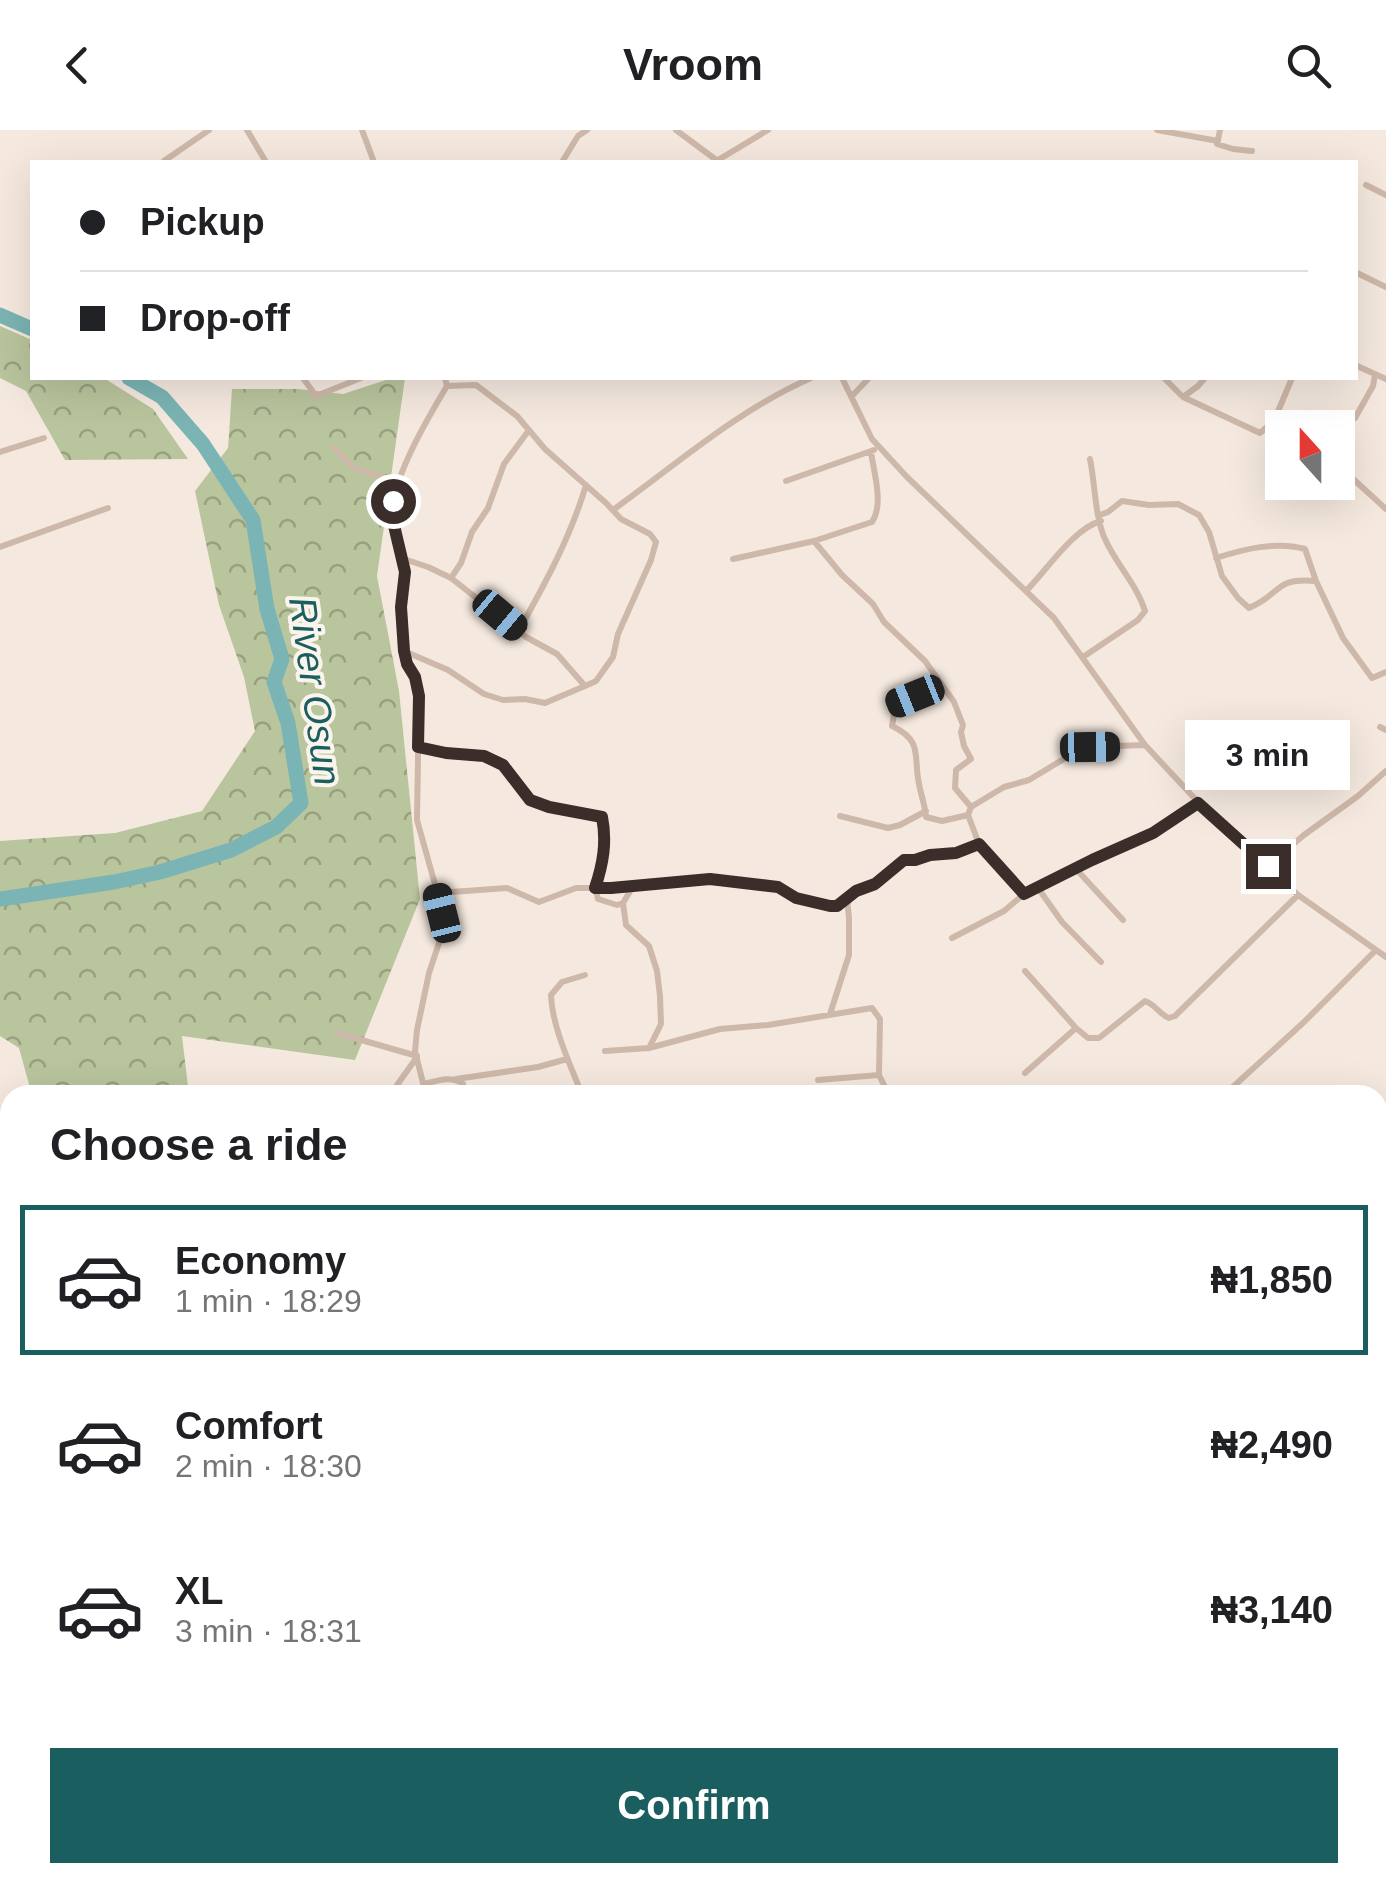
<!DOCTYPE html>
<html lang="en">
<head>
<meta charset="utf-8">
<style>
  body { margin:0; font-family:Helvetica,sans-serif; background:#f6f6f6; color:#202124; height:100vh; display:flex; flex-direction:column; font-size:38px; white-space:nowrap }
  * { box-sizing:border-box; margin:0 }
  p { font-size:32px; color:#757577 }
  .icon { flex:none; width:55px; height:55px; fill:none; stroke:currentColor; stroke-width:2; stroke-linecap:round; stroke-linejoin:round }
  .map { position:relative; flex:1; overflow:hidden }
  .panel { position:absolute; left:0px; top:955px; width:1388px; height:798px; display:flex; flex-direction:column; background:#fff; border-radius:30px 30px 0 0; box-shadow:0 10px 40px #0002 }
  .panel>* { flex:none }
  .hud { position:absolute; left:30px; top:30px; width:1328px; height:220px; border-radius:0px; box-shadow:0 10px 40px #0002; display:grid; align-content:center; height:220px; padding:0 50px; background:#fff }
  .needle { width:65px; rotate:339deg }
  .fabs { position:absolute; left:1265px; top:280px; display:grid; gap:20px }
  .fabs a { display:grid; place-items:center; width:90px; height:90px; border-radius:0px; background:#fff; box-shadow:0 10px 40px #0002; font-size:50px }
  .end { position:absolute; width:45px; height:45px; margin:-22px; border:12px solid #3b2e2a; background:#fff; box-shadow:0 0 0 5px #fff }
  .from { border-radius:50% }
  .bubble { position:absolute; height:70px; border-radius:0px; background:#fff; box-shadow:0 10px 40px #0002; font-size:32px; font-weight:800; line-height:70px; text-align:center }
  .car { position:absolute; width:30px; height:60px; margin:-30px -15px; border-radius:12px; box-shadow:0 0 8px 2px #0007; background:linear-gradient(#222 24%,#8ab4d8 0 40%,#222 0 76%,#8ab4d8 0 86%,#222 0) }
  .hud b { display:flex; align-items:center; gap:35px; height:95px; font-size:38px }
  .hud b+b { border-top:2px solid #e0e0e0 }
  .hud i { width:25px; height:25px; background:#202124 }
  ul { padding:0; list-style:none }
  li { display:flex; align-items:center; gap:30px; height:150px; margin:0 20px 15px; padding:0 30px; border:5px solid transparent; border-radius:0px }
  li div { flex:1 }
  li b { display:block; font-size:38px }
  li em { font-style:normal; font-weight:800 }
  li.active { border-color:#1b5e60 }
  li>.icon { width:90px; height:90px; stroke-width:1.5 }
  h2 { padding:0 50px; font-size:45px; line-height:120px }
  .button { display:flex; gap:20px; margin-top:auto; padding:20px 50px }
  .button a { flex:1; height:115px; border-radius:0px; background:#1b5e60; color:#fff; font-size:40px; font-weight:800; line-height:115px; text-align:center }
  header { display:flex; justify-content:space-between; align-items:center; height:130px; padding:0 50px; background:#fff; font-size:45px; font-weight:800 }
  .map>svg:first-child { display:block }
  .forest { fill:url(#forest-crowns) }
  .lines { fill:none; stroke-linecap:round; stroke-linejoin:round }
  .river { stroke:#7bb4b4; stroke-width:15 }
  .minor { stroke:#ceb8a9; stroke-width:6 }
  .route { stroke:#3b2e2a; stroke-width:12 }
  .labels { text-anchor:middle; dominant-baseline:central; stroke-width:8; stroke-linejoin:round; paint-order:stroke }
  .water-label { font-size:38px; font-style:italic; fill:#1b5e60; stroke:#fbf4ec }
</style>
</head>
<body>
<header><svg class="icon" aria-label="back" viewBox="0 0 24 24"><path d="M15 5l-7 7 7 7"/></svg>Vroom<svg class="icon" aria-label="search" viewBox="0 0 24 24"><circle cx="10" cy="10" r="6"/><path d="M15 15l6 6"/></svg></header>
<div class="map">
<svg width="1386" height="1751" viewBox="0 0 1386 1751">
  <defs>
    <pattern id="forest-crowns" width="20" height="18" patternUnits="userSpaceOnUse" patternTransform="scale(2.5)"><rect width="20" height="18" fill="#b9c59d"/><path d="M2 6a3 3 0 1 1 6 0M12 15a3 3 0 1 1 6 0" fill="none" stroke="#98a080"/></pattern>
  </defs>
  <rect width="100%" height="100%" fill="#f5e9df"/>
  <!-- forest -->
  <path class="forest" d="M0,196L32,210V248H104L153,279L188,329L65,330L26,261L0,248Z
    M392,248H405L377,446L399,561L420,769L355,930L182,906L189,965H32L19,918L0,906V711L115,703L202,681L255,601L244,547L219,475L195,361L228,318L232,259H298L343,264Z
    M0,1304H10V1742L264,1743L255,1751H0Z
    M554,1743L745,1742L746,1751H554Z"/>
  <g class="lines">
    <!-- river -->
    <path class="river" d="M0,185L32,199
      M0,769L114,752L160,742L231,720L276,697L301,673L288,593L274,552L282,529L267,479L253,390L203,314L162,267L129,248
      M171,1751L185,1742
      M687,1751L688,1742"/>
    <!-- minor -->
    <path class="minor" d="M247,0L266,32
      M362,0L374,32
      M676,0L719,32
      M1157,0L1218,11
      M1220,0L1217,14L1233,19L1252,21
      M718,30L768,0
      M165,32L164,31L209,0
      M562,32L578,6L587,0
      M1366,55L1386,65
      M1355,142L1386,157
      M1355,235L1386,249
      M303,248L316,266L361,248
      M842,248L872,309L907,347L1054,488L1145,615L1199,673L1298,765L1386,827
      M1164,248L1183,267L1198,256L1205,248
      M852,266L869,248
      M1183,267L1260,303L1274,291L1292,248
      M1355,288L1373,256L1375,245
      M334,318L353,338L399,352
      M0,322L44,308
      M1338,343L1351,347L1386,379
      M786,351L874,320
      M613,380C677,334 738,280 811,248
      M1100,385L1108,382L1122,371L1149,375L1178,374L1199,385L1209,402L1222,446L1238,468L1249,478C1282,464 1274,447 1316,451L1343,508L1372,548L1386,542
      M0,417L108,378
      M401,428L428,437L451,448L526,507L557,524L585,556L596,551L613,527L618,504L651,430L656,412L650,404L621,389L606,373L545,319L517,286L476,255L447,256
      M1216,428C1244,419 1276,411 1305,419L1316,451
      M733,429L814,411L872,392C884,374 874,343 871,322
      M451,448L461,433L472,402L488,378L504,334L529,300
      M1027,460C1046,441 1074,398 1101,391
      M519,500C545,454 571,406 586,355
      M404,521L448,540L484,564L503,570L525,569L545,573L585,556
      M1083,527L1138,490L1145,481C1137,455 1116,434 1105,409C1095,388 1095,353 1090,329
      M938,549L932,559L896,573L892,596C924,611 913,627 919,654C921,665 925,675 926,687L942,691L968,685
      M1380,597L1386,600
      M418,617L446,623L484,627L503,635L530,670L549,677L602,687C605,704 605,719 601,737C599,750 594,756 598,769L617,775L623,773
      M971,677L1004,657L1029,650L1077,621L1090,617L1144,615
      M840,686L888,698L900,695L926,681
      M979,714L1024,764
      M1268,736L1304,705L1358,666L1386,641
      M1076,739L1123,790
      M632,758L623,773L626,795L649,816L657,841L660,866L661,894L649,918
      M1038,758L1062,792L1101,832
      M438,763L507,758L539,772L576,758H611L709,749L778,757L796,768L830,777L837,775L856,761L875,754L904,730H915L930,725L956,723L979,714L968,685L971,677L955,658L956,640L971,629L964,616L961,602L963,595L954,572L925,531L884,492L873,474L842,445L814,411
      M952,808L1004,781L1024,764L1093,730L1153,703L1199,673
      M1025,841L1076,898
      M830,884L849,825V788L847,768
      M337,903L417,926
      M605,921L649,918L720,899L768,895L872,878L880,889L879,945
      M1025,943L1076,898L1088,908H1099L1145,871C1155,874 1159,884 1169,888L1175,886L1298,765
      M456,949L538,937L567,929
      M818,950L879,945L889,965
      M424,954C437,951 451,945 463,954
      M968,960L969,965
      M390,965L417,927
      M426,965L415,921L417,900L429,843L442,804L443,783L417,690L419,566C416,550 407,538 405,522C402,507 401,490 401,475C402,465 405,455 405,444C404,424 392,404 392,384C392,348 429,286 447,256L445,248
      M582,965C571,936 552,897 551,865L562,852L585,845
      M1224,965L1303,893L1376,820
      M0,1065L10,1066
      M1378,1331L1386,1309
      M1378,1408L1386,1409
      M1378,1572L1386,1573
      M1380,1716V1688L1386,1666
      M1274,1751L1276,1742"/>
  </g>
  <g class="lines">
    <!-- route -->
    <path class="route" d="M393,371L392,387L405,442L401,477L404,521L407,534L415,547L419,566L418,617L446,623L484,626L503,635L530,670L549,677L602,687C607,712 603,734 595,758H611L710,749L778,757L796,768L830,776H837L856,761L875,754L904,730H915L930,725L956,723L979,714L1024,764L1092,730L1153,703L1198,673L1268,736"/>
  </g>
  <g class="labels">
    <!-- water labels -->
    <g class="water-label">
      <text transform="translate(315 561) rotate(82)">River Osun</text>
    </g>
  </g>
</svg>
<div class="fabs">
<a><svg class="needle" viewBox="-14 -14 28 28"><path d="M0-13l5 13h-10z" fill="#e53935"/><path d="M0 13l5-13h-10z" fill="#757577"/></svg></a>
</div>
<i class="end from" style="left:393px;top:371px"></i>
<i class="end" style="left:1268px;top:736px"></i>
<div class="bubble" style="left:1185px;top:590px;width:165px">3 min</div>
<i class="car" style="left:500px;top:485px;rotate:130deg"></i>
<i class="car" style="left:915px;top:566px;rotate:248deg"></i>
<i class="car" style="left:1090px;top:617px;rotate:89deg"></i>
<i class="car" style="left:442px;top:783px;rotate:346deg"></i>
<div class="hud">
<b><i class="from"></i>Pickup</b>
<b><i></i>Drop-off</b>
</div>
<section class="panel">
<h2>Choose a ride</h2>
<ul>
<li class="active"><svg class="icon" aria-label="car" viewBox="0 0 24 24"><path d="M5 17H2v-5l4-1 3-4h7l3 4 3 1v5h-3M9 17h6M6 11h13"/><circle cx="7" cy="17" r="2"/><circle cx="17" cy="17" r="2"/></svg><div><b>Economy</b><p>1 min · 18:29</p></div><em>₦1,850</em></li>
<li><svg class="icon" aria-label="car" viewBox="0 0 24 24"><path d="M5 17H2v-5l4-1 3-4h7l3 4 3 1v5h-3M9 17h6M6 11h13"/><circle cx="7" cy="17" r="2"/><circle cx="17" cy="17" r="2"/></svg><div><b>Comfort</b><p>2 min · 18:30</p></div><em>₦2,490</em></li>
<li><svg class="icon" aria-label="car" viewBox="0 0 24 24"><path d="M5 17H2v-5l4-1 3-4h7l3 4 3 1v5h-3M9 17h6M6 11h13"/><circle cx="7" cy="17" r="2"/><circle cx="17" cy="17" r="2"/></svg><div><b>XL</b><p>3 min · 18:31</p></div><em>₦3,140</em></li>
</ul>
<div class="button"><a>Confirm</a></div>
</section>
</div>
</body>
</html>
